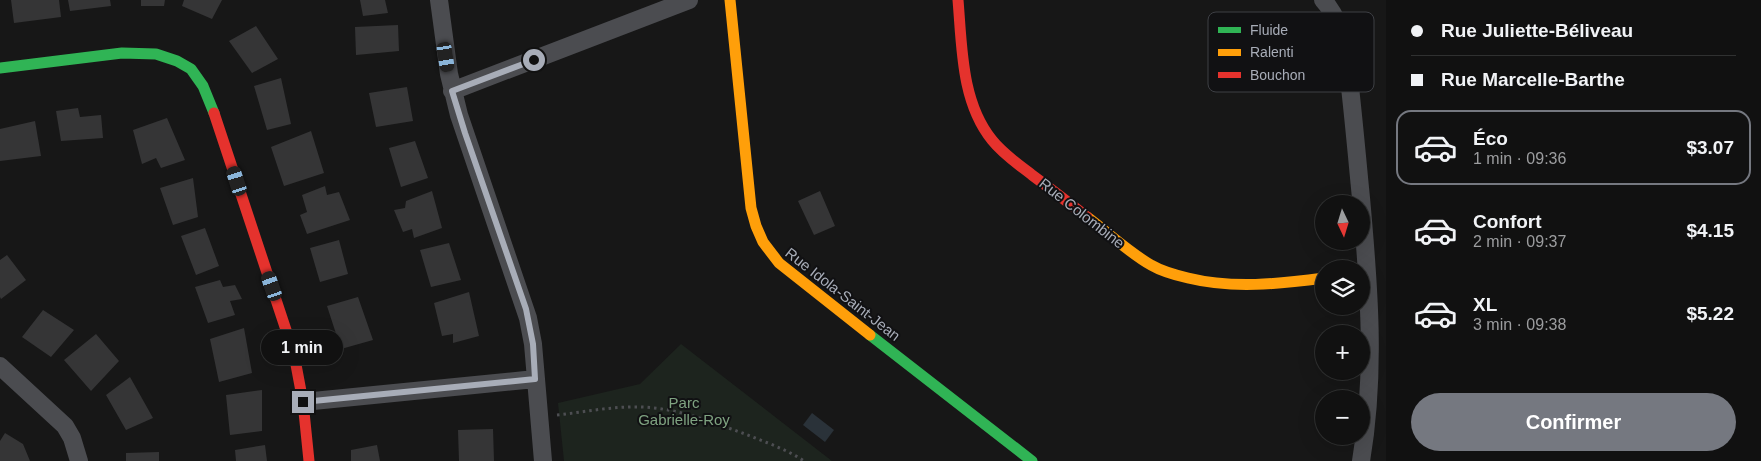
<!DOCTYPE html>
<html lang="fr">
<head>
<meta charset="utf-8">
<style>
  body { margin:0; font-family:Helvetica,sans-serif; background:#1e1f1f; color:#f1f3f6; height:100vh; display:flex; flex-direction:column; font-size:19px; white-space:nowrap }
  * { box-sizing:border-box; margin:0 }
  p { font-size:16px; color:#9c9d9f }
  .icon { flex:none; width:28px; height:28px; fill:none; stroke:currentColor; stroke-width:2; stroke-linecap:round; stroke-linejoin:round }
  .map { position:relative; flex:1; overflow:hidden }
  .panel { display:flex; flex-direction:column; background:#111; width:375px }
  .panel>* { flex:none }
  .guide { display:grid; align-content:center; height:110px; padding:0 25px; background:#111 }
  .needle { width:32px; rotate:176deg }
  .tools { position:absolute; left:1315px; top:195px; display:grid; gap:10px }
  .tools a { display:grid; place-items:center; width:55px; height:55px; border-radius:50%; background:#111; box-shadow:0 5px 20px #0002,0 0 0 1px #303131; font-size:25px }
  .end { position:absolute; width:22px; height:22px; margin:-11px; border:6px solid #a8adb8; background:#111; box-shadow:0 0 0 2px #111 }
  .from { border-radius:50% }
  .bubble { position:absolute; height:35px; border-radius:18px; background:#111; box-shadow:0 5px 20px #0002,0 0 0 1px #303131; font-size:16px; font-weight:700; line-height:35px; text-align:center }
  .car { position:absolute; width:15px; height:30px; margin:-15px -8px; border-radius:6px; box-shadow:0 0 4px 1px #0007; background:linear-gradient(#222 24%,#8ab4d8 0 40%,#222 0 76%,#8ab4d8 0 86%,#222 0) }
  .guide b { display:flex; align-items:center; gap:18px; height:48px; font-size:19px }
  .guide b+b { border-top:1px solid #303131 }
  .guide i { width:12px; height:12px; background:#f1f3f6 }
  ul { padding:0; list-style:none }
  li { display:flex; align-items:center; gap:15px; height:75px; margin:0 10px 8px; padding:0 15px; border:2px solid transparent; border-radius:15px }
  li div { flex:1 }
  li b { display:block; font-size:19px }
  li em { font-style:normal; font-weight:700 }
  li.on { border-color:#757880 }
  li>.icon { width:45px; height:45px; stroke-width:1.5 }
  .button { display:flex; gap:10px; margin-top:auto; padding:10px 25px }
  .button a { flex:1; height:58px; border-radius:30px; background:#757880; color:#fff; font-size:20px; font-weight:700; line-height:58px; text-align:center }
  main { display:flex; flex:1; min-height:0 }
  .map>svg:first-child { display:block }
  .green { fill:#1d241e }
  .water { fill:#2a3239 }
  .building { fill:#353536 }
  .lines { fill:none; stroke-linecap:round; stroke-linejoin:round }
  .path { stroke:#4d4e52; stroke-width:3; stroke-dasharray:2.5 4; stroke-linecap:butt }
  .street { stroke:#4b4c50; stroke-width:18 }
  .fast { stroke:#30b455; stroke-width:11 }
  .slow { stroke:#ff9f0a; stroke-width:11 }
  .jam { stroke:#e5322d; stroke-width:11 }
  .route { stroke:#a8adb8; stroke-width:6 }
  .labels { text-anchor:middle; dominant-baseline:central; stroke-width:4; stroke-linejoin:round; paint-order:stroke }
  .street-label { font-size:15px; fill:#a8adb8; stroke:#111113 }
  .park-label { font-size:15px; fill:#7fa381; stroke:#111113 }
  .key { fill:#111113; stroke:#3e4045; stroke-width:1 }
  .key-label { font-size:14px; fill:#a8adb8 }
</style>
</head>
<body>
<main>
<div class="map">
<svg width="1386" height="461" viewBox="0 0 1386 461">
  <rect width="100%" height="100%" fill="#171717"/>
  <!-- green -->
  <path class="green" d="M681,344L832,461H564L558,403L640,384Z"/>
  <!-- water -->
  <path class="water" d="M812,413L834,430L825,442L803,425Z"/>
  <!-- building -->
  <path class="building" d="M11,0H59L61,17L14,23Z
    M68,0H110L111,6L70,11Z
    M141,0H165L164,6H141Z
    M184,0H222L212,19L182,6Z
    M360,0H385L388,13L363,16Z
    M398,25L399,51L356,55L355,27Z
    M256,26L278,59L252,73L229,41Z
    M281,78L291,124L267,130L254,86Z
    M407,87L413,121L376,127L369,93Z
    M78,108L80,117L101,115L103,138L61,141L56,111Z
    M167,118L185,160L161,168L156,158L142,164L133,130Z
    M35,121L41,156L0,161V129Z
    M311,131L324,173L284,186L271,147Z
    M415,141L428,178L401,187L389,148Z
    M193,178L198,217L173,225L160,188Z
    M325,186L327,195L339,192L350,220L307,234L300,215L307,212L302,195Z
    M432,191L442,228L414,238L412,229L403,232L394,210L405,208L406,201Z
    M820,191L835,226L814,235L798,201Z
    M205,228L219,266L196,275L181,236Z
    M339,240L348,274L320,282L310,248Z
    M449,243L461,280L431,287L420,250Z
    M7,255L26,280L1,299L0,297V260Z
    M220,280L223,287L235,285L242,299L230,301L235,315L208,323L195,287Z
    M469,292L479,336L453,343V334L442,336L434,303Z
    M358,297L373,340L341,349L327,306Z
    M43,310L74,330L51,357L22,337Z
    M244,328L252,373L219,382L210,339Z
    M96,334L119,361L91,391L64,360Z
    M130,377L153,418L126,430L106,395Z
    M262,390V431L230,435L226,395Z
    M493,429L494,461H459L458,430Z
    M5,433L23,444L30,461H0V441Z
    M265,445L267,461H236L235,450Z
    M377,445L380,461H351V450Z
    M159,452V461H126V453Z"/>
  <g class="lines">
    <!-- path -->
    <path class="path" d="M557,415C585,412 613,406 641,407C677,408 712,422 745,434C765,442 786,449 804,461"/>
    <!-- street -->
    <path class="street" d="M439,0L449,74L459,115L528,318L533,344L543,461
      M1323,0C1335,13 1341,29 1345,46C1352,97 1356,148 1361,198C1369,286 1376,374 1361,461
      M452,91L689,0
      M0,366L65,426L72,438L79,461
      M303,402L535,379"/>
    <!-- fast -->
    <path class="fast" d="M0,68L122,53L156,54L177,61L191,69L203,86L214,113
      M870,335L1032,461"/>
    <!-- slow -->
    <path class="slow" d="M730,0L751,208L756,226L763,242L779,263L870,335
      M1087,217C1107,232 1131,254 1151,265C1163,272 1175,275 1188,278C1233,289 1278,284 1324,278"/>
    <!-- jam -->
    <path class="jam" d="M958,0C962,46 961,102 992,140C1003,154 1018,164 1032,175C1051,189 1069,203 1087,217
      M214,113L294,354L303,402L309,461"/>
  </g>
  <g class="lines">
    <!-- route -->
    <path class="route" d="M303,402L535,379L533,344L526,309L465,133L452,91L534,60"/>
  </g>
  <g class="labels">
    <!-- street labels -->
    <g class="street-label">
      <text transform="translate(1082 213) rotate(38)">Rue Colombine</text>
      <text transform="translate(843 294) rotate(38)">Rue Idola-Saint-Jean</text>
    </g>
    <!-- park labels -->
    <g class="park-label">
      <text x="684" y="402">Parc<tspan x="684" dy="17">Gabrielle-Roy</tspan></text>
    </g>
  </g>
  <!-- legend -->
  <rect x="1208" y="12" width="166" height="80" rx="8" class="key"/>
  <rect x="1218" y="27" width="23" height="6" fill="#30b455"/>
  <rect x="1218" y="49" width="23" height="7" fill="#ff9f0a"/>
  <rect x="1218" y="72" width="23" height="6" fill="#e5322d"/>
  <g class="key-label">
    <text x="1250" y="35">Fluide</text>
    <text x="1250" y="57">Ralenti</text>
    <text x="1250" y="80">Bouchon</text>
  </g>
</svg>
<div class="tools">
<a><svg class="needle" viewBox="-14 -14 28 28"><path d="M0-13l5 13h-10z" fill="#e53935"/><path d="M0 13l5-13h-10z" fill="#9c9d9f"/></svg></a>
<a><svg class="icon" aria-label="layers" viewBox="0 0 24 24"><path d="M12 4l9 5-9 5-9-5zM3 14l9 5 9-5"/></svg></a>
<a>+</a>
<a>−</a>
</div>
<i class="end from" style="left:534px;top:60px"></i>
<i class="end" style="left:303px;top:402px"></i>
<div class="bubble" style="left:261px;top:330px;width:82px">1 min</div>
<i class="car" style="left:446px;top:57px;rotate:171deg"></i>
<i class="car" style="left:237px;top:181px;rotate:342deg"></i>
<i class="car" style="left:272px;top:286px;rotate:341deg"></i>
</div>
<section class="panel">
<div class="guide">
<b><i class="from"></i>Rue Juliette-Béliveau</b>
<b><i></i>Rue Marcelle-Barthe</b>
</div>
<ul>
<li class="on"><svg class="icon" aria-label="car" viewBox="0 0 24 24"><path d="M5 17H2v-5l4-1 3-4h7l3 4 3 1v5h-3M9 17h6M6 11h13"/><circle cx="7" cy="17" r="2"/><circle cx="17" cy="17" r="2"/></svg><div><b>Éco</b><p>1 min · 09:36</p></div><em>$3.07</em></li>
<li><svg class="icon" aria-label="car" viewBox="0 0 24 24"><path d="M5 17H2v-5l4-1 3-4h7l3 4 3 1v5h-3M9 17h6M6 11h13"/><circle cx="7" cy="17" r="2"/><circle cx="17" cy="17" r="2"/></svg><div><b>Confort</b><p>2 min · 09:37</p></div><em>$4.15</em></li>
<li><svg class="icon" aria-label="car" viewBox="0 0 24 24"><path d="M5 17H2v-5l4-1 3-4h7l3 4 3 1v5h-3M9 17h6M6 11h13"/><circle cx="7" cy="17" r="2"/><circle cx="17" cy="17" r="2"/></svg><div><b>XL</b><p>3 min · 09:38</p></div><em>$5.22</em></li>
</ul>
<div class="button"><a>Confirmer</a></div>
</section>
</main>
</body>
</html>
